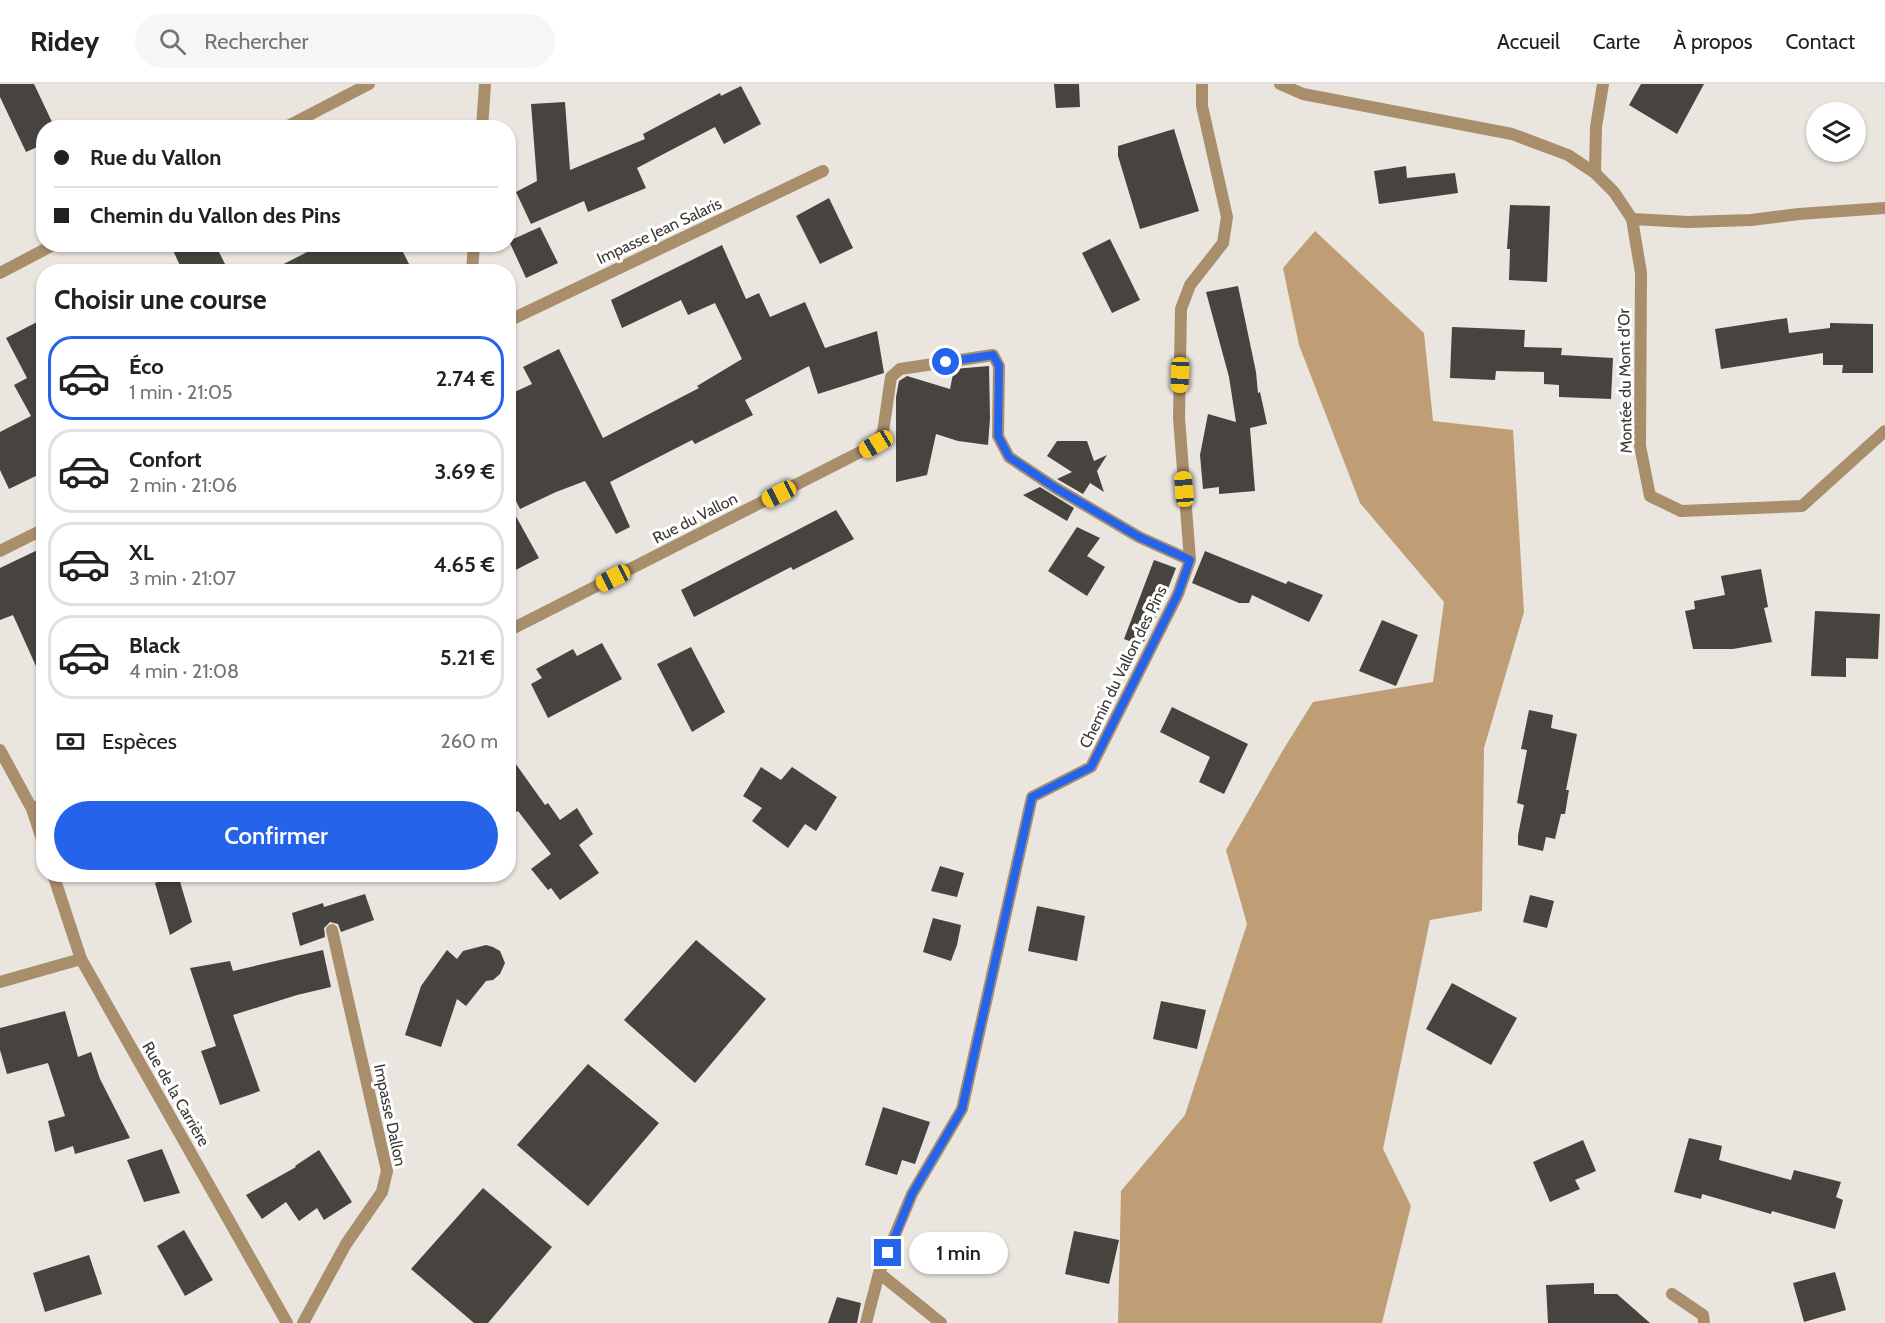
<!DOCTYPE html>
<html lang="fr">
<head>
<meta charset="utf-8">
<style>
  body { margin:0; font-family:Cabin,sans-serif; background:#f6f6f6; color:#202124; height:100vh; display:flex; flex-direction:column; font-size:22px; white-space:nowrap }
  * { box-sizing:border-box; margin:0 }
  p { font-size:20px; color:#757577 }
  .icon { flex:none; width:33px; height:33px; fill:none; stroke:currentColor; stroke-width:2; stroke-linecap:round; stroke-linejoin:round }
  .map { position:relative; flex:1; overflow:hidden }
  .panel { position:absolute; left:36px; top:180px; width:480px; height:618px; display:flex; flex-direction:column; background:#fff; border-radius:24px; box-shadow:0 2px 4px #0004 }
  .panel>* { flex:none }
  .banner { position:absolute; left:36px; top:36px; width:480px; height:132px; border-radius:24px; box-shadow:0 2px 4px #0004; display:grid; align-content:center; height:132px; padding:0 18px; background:#fff }
  .buttons { position:absolute; left:1806px; top:18px; display:grid; gap:12px }
  .buttons a { display:grid; place-items:center; width:60px; height:60px; border-radius:50%; background:#fff; box-shadow:0 2px 4px #0004; font-size:30px }
  .end { position:absolute; width:27px; height:27px; margin:-14px; border:8px solid #2563eb; background:#fff; box-shadow:0 0 0 3px #fff }
  .from { border-radius:50% }
  .bubble { position:absolute; height:42px; border-radius:21px; background:#fff; box-shadow:0 2px 4px #0004; font-size:20px; font-weight:600; line-height:42px; text-align:center }
  .car { position:absolute; width:18px; height:36px; margin:-18px -9px; border-radius:8px; box-shadow:0 0 4px 2px #0007; background:linear-gradient(#f5c518 24%,#345 0 40%,#f5c518 0 76%,#345 0 86%,#f5c518 0) }
  .banner b { display:flex; align-items:center; gap:21px; height:57px; font-size:22px }
  .banner b+b { border-top:2px solid #e0e0e0 }
  .banner i { width:15px; height:15px; background:#202124 }
  ul { padding:0; list-style:none }
  li { display:flex; align-items:center; gap:18px; height:84px; margin:0 12px 9px; padding:0 6px; border:3px solid #e0e0e0; border-radius:24px }
  li div { flex:1 }
  li b { display:block; font-size:22px }
  li em { font-style:normal; font-weight:600 }
  li.active { border-color:#2563eb }
  li>.icon { width:54px; height:54px; stroke-width:1.5 }
  h2 { padding:0 18px; font-size:27px; line-height:72px }
  .pay { display:flex; align-items:center; gap:15px; height:66px; padding:0 18px; font-size:22px }
  .pay p { margin-inline-start:auto }
  .primary-button { display:flex; gap:12px; margin-top:auto; padding:12px 18px }
  .primary-button a { flex:1; height:69px; border-radius:36px; background:#2563eb; color:#fff; font-size:24px; font-weight:600; line-height:69px; text-align:center }
  header { display:flex; align-items:center; gap:36px; box-sizing:border-box; height:84px; padding:0 30px; background:#fff; border-bottom:2px solid #e0e0e0 }
  header strong { font-size:28px }
  nav { display:flex; gap:33px; margin-inline-start:auto; font-size:21px }
  .search { width:420px; height:54px; background:#f6f6f6; display:flex; align-items:center; gap:15px; box-sizing:border-box; padding:0 21px; border-radius:33px; color:#757577; font-size:22px }
  .map>svg:first-child { display:block }
  .forest { fill:#bf9e75 }
  .building { fill:#47433e }
  .lines { fill:none; stroke-linecap:round; stroke-linejoin:round }
  .minor { stroke:#a98e6c; stroke-width:12 }
  .route { stroke:#2563eb; stroke-width:8 }
  .labels { text-anchor:middle; dominant-baseline:central; stroke-width:6; stroke-linejoin:round; paint-order:stroke }
  .street-label { font-size:16px; fill:#3b3936; stroke:#fff }
</style>
</head>
<body>
<header>
<strong>Ridey</strong>
<div class="search"><svg class="icon" aria-label="search" viewBox="0 0 24 24"><circle cx="10" cy="10" r="6"/><path d="M15 15l6 6"/></svg>Rechercher</div>
<nav><a>Accueil</a><a>Carte</a><a>À propos</a><a>Contact</a></nav>
</header>
<div class="map">
<svg width="1885" height="1239" viewBox="0 0 1885 1239">
  <rect width="100%" height="100%" fill="#eae5df"/>
  <!-- forest -->
  <path class="forest" d="M1315,147L1424,249L1433,337L1513,346L1524,528L1484,664L1482,827L1430,836L1383,1065L1411,1122L1382,1239H1118L1121,1107L1185,1031L1247,840L1226,766L1283,666L1313,618L1433,598L1444,518L1360,419L1299,261L1283,184Z"/>
  <!-- building -->
  <path class="building" d="M0,0H34L53,40L44,44V60L26,68L0,13Z
    M1054,0H1079L1080,23L1056,24Z
    M1641,0H1704L1677,50L1629,21Z
    M741,2L761,40L724,60L715,43L637,84L646,104L588,128L584,117L531,140L516,108L537,97L531,20L565,18L570,86L645,55L643,50L720,9L721,12Z
    M1174,45L1199,127L1140,145L1118,72V62Z
    M1406,82L1407,94L1455,89L1458,109L1379,120L1374,87Z
    M829,114L853,164L820,180L796,132Z
    M1510,121L1550,122L1547,198L1509,196L1510,165H1507Z
    M540,143L558,179L526,194L509,157Z
    M1110,155L1140,216L1112,229L1082,169Z
    M170,160H215L229,188H183Z
    M323,160H399L413,188H268Z
    M722,161L746,215L759,209L770,233L805,218L825,264L877,247L884,289L818,310L809,282L745,316L753,331L695,360L692,356L610,398L630,443L616,450L585,397L556,408L520,425L508,401V311L532,300L523,283L559,265L603,354L699,304L697,302L742,275L715,219L688,231L681,216L622,244L611,216Z
    M1238,202L1256,288L1258,309L1260,308L1267,340L1250,344L1255,407L1219,410V403L1203,405L1200,371L1208,330L1236,338L1229,293L1206,208Z
    M1787,234L1789,249L1830,244V239L1873,240V289H1842L1843,281H1823V269L1721,285L1715,245Z
    M37,238L44,251V388L9,405L0,386V348L31,332L14,301L27,294L6,254Z
    M1452,243L1525,246L1524,263L1562,264L1561,271L1613,274L1611,315L1559,313V301L1544,300V288L1496,287L1495,296L1450,294Z
    M989,282L990,334L988,361L958,357L936,350L927,391L896,398V313L899,297L907,292L950,305L954,285Z
    M1057,357H1087L1094,377L1107,371L1097,387L1104,408L1090,399L1083,410L1057,395L1072,388L1047,372Z
    M1040,403L1074,424L1067,437L1023,411Z
    M508,418L539,474L508,490Z
    M836,426L854,455L793,486L791,483L694,533L681,506Z
    M1077,443L1100,454L1087,472L1105,483L1087,512L1048,487Z
    M44,463V600L13,531L0,536V484Z
    M1205,467L1286,500L1288,497L1323,511L1309,538L1252,511L1249,519H1239L1192,499Z
    M1154,476L1176,484L1164,515L1142,562L1124,555Z
    M1761,485L1768,523L1764,524L1772,558L1733,565H1693L1685,527L1695,525L1694,517L1725,511L1721,492Z
    M1815,527L1880,530L1878,575L1846,574V593L1811,592Z
    M1382,536L1418,551L1396,602L1359,587Z
    M602,559L622,595L548,634L531,600L542,594L536,585L573,565L577,572Z
    M691,563L725,628L692,648L657,580Z
    M1172,623L1248,660L1224,710L1199,698L1210,673L1160,648Z
    M1529,626L1553,631L1551,644L1577,650L1566,706H1569L1565,730H1561L1555,755L1546,753L1543,767L1518,761V751L1524,721L1517,719L1527,666L1521,665Z
    M508,669L545,721L548,719L560,736L577,724L593,750L579,761L599,789L560,816L551,804L548,806L531,785L551,770L518,727L508,733Z
    M761,683L781,696L792,683L837,713L816,747L805,740L788,764L752,737L762,724L743,712Z
    M940,782L964,789L957,813L931,807Z
    M178,791L192,838L170,851L155,799Z
    M365,810L374,836L341,848L338,840L330,838L324,844L325,853L300,862L292,829L323,819L324,823Z
    M1530,811L1554,817L1547,844L1523,838Z
    M1037,822L1085,832L1077,877L1028,867Z
    M933,834L961,841L957,861L951,877L923,868Z
    M696,856L766,915L695,999L624,936Z
    M486,861L493,863L500,867L505,879L500,890L493,896L486,897L466,922L457,915L441,963L405,951L421,902L447,866L457,875L463,867Z
    M323,866L331,903L297,911L233,931L260,1007L220,1021L201,967L216,962L190,884L230,877L233,887Z
    M1452,899L1517,934L1491,981L1426,945Z
    M1161,917L1206,926L1197,965L1153,955Z
    M65,927L78,973L91,968L100,995L130,1054L75,1070L73,1062L55,1068L48,1037L65,1032L48,979L7,990L0,966V944Z
    M588,980L659,1039L588,1122L517,1061Z
    M883,1023L930,1038L915,1080L902,1076L897,1091L865,1081Z
    M1689,1054L1722,1062L1719,1076L1791,1096L1794,1086L1841,1098L1836,1113L1843,1116L1835,1145L1772,1127L1771,1130L1702,1110L1701,1115L1674,1108Z
    M1583,1056L1596,1087L1575,1096L1580,1105L1550,1118L1533,1078Z
    M162,1065L180,1109L144,1118L127,1076Z
    M319,1066L352,1118L324,1136L317,1124L299,1137L286,1118L262,1135L246,1111L296,1083L295,1082Z
    M483,1104L552,1163L488,1239H474L411,1185Z
    M184,1146L213,1196L185,1212L157,1162Z
    M1074,1147L1119,1156L1109,1200L1065,1190Z
    M89,1171L102,1210L45,1228L33,1189Z
    M1835,1188L1846,1226L1804,1238L1793,1199Z
    M1594,1199V1210H1617L1650,1239H1548L1546,1201Z
    M837,1213L861,1219L857,1239H828Z"/>
  <g class="lines">
    <!-- minor -->
    <path class="minor" d="M1280,0L1303,10L1512,50L1568,71L1595,89L1614,108L1632,135L1641,189L1640,362L1650,412L1681,427L1802,422L1885,347
      M284,44L369,0
      M482,44L485,0
      M1595,89L1596,43L1603,0
      M1632,135L1688,138L1751,136L1799,130L1885,124
      M472,188L474,160
      M0,189L55,160
      M508,237L823,87
      M0,467L44,445
      M508,547L876,360L883,348L891,293L900,285L993,271L999,282L998,352L1009,373L1054,403L1139,453L1190,476
      M0,666L32,725L44,761
      M32,725L44,719
      M53,790L81,875L287,1239
      M0,898L81,875
      M879,1189L941,1239
      M1672,1210L1703,1231L1704,1239
      M303,1239L346,1160L382,1108L387,1087L332,846
      M866,1239L879,1189L912,1110L962,1025L1032,713L1091,683L1178,510L1190,476L1179,334L1181,225L1190,201L1223,159L1227,133L1202,22V0"/>
  </g>
  <g class="lines">
    <!-- route -->
    <path class="route" d="M888,1169L912,1110L962,1025L1032,713L1091,683L1178,510L1190,476L1139,453L1054,403L1009,373L998,352L999,282L993,271L946,278"/>
  </g>
  <g class="labels">
    <!-- street labels -->
    <g class="street-label">
      <text transform="translate(659 147) rotate(-25)">Impasse Jean Salaris</text>
      <text transform="translate(1625 297) rotate(-91)">Montée du Mont d'Or</text>
      <text transform="translate(695 434) rotate(-27)">Rue du Vallon</text>
      <text transform="translate(1123 583) rotate(-64)">Chemin du Vallon des Pins</text>
      <text transform="translate(176 1010) rotate(60)">Rue de la Carrière</text>
      <text transform="translate(390 1031) rotate(78)">Impasse Dallon</text>
    </g>
  </g>
</svg>
<div class="buttons">
<a><svg class="icon" aria-label="layers" viewBox="0 0 24 24"><path d="M12 4l9 5-9 5-9-5zM3 14l9 5 9-5"/></svg></a>
</div>
<i class="end from" style="left:946px;top:278px"></i>
<i class="end" style="left:888px;top:1169px"></i>
<div class="bubble" style="left:909px;top:1148px;width:99px">1 min</div>
<i class="car" style="left:1180px;top:291px;rotate:182deg"></i>
<i class="car" style="left:876px;top:360px;rotate:239deg"></i>
<i class="car" style="left:1184px;top:405px;rotate:355deg"></i>
<i class="car" style="left:779px;top:410px;rotate:243deg"></i>
<i class="car" style="left:613px;top:494px;rotate:243deg"></i>
<div class="banner">
<b><i class="from"></i>Rue du Vallon</b>
<b><i></i>Chemin du Vallon des Pins</b>
</div>
<section class="panel">
<h2>Choisir une course</h2>
<ul>
<li class="active"><svg class="icon" aria-label="car" viewBox="0 0 24 24"><path d="M5 17H2v-5l4-1 3-4h7l3 4 3 1v5h-3M9 17h6M6 11h13"/><circle cx="7" cy="17" r="2"/><circle cx="17" cy="17" r="2"/></svg><div><b>Éco</b><p>1 min · 21:05</p></div><em>2.74 €</em></li>
<li><svg class="icon" aria-label="car" viewBox="0 0 24 24"><path d="M5 17H2v-5l4-1 3-4h7l3 4 3 1v5h-3M9 17h6M6 11h13"/><circle cx="7" cy="17" r="2"/><circle cx="17" cy="17" r="2"/></svg><div><b>Confort</b><p>2 min · 21:06</p></div><em>3.69 €</em></li>
<li><svg class="icon" aria-label="car" viewBox="0 0 24 24"><path d="M5 17H2v-5l4-1 3-4h7l3 4 3 1v5h-3M9 17h6M6 11h13"/><circle cx="7" cy="17" r="2"/><circle cx="17" cy="17" r="2"/></svg><div><b>XL</b><p>3 min · 21:07</p></div><em>4.65 €</em></li>
<li><svg class="icon" aria-label="car" viewBox="0 0 24 24"><path d="M5 17H2v-5l4-1 3-4h7l3 4 3 1v5h-3M9 17h6M6 11h13"/><circle cx="7" cy="17" r="2"/><circle cx="17" cy="17" r="2"/></svg><div><b>Black</b><p>4 min · 21:08</p></div><em>5.21 €</em></li>
</ul>
<div class="pay"><svg class="icon" aria-label="cash" viewBox="0 0 24 24"><path d="M3 7h18v10H3z"/><circle cx="12" cy="12" r="2"/></svg>Espèces<p>260 m</p></div>
<div class="primary-button"><a>Confirmer</a></div>
</section>
</div>
</body>
</html>
